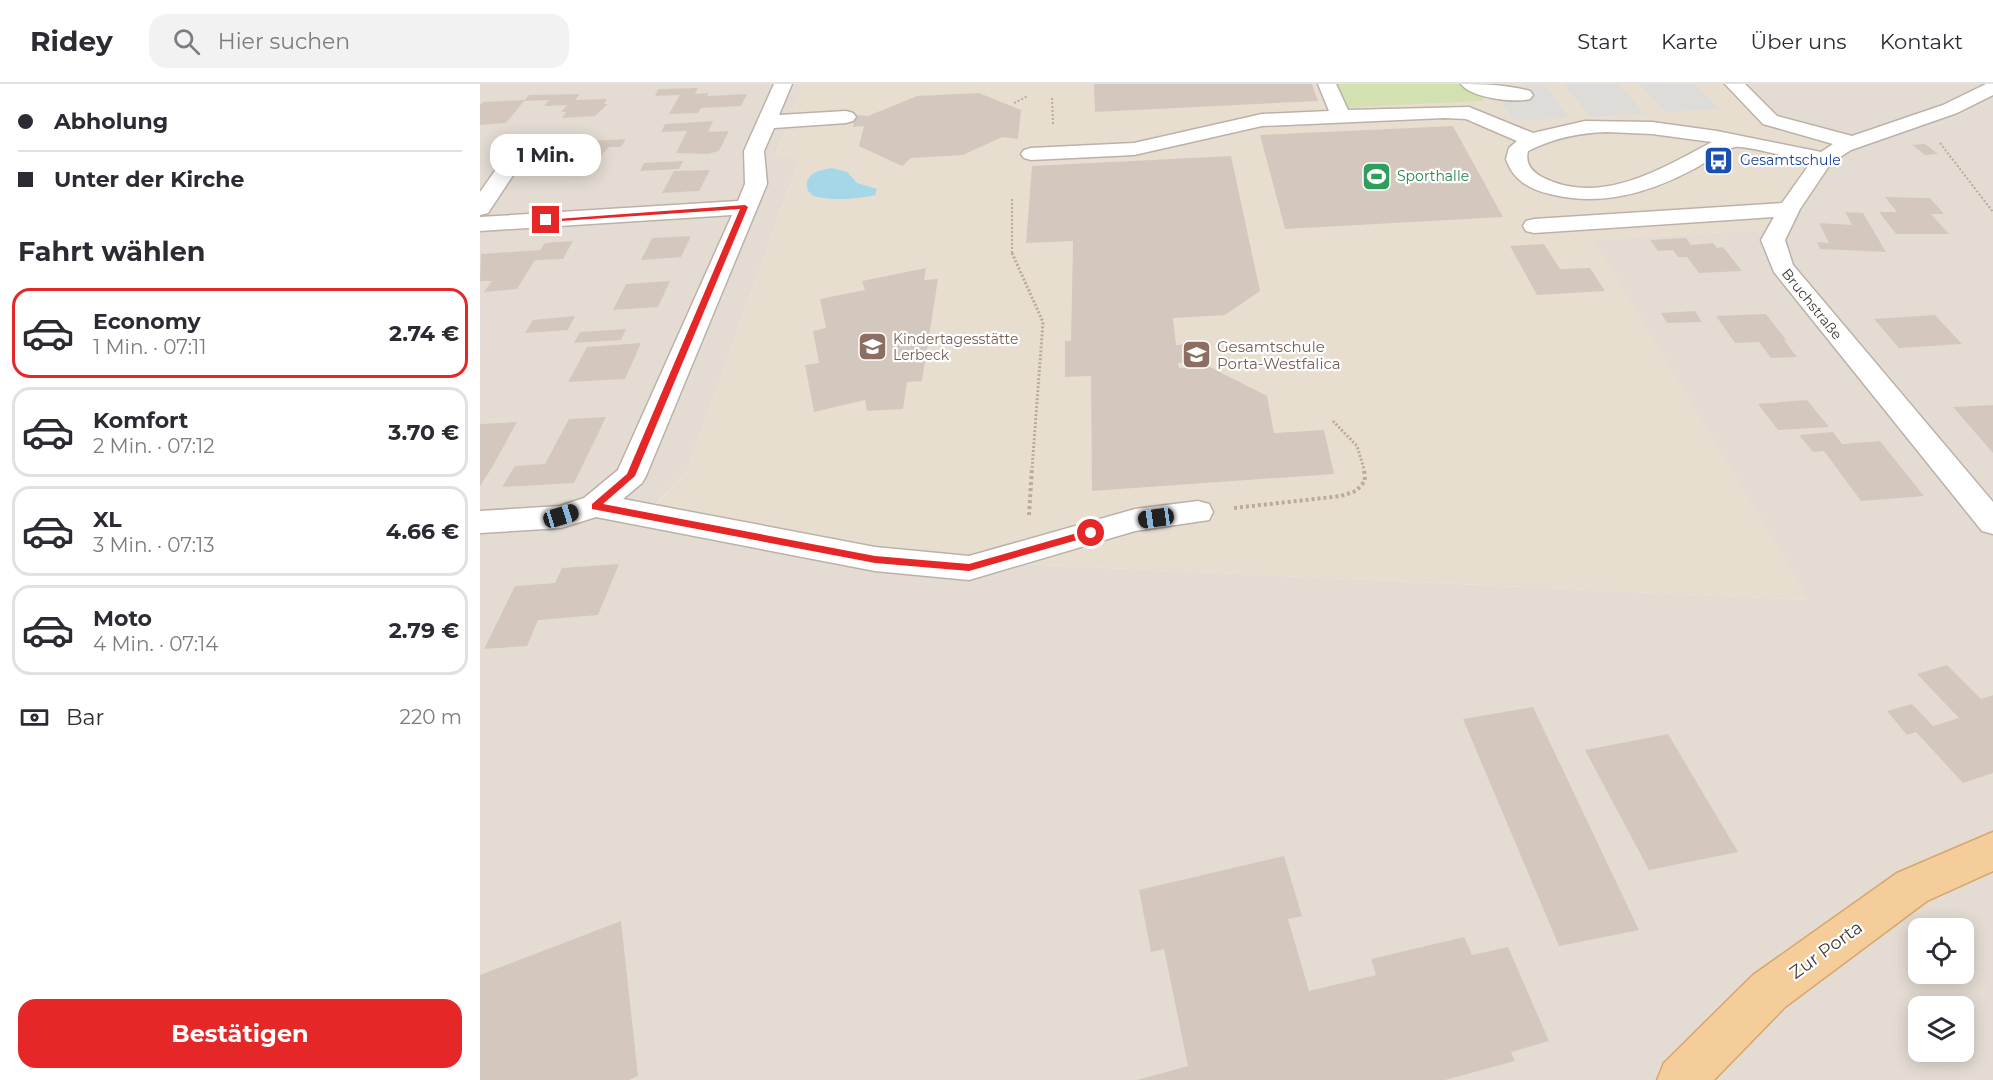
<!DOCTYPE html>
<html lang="de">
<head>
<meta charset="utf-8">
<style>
  body { margin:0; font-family:Montserrat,sans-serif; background:#f2f2f3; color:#2b2b33; height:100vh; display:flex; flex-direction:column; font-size:22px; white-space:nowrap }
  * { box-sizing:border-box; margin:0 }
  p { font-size:20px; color:#7c7c81 }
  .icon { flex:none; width:33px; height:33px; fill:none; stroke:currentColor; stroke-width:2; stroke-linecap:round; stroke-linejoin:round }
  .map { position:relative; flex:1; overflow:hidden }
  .sheet { display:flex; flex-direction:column; background:#fff; width:480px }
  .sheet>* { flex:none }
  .top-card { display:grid; align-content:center; height:132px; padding:0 18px; background:#fff }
  .fabs { position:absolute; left:1428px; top:834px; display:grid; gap:12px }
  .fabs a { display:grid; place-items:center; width:66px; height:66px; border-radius:12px; background:#fff; box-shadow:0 3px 15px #0003; font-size:30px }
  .end { position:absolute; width:27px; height:27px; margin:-14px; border:8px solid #e52728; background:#fff; box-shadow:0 0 0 3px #fff }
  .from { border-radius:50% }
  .bubble { position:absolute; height:42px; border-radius:18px; background:#fff; box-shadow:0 3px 15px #0003; font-size:20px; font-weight:700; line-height:42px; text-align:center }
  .car { position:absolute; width:18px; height:36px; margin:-18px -9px; border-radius:8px; box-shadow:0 0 4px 2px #0007; background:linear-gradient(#222 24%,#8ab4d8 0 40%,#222 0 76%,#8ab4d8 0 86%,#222 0) }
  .top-card b { display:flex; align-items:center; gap:21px; height:57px; font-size:22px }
  .top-card b+b { border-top:2px solid #e1e1e2 }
  .top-card i { width:15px; height:15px; background:#2b2b33 }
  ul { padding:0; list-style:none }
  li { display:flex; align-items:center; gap:18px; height:90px; margin:0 12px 9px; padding:0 6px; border:3px solid #e1e1e2; border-radius:18px }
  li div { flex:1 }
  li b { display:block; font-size:22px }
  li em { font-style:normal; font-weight:700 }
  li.current { border-color:#e52728 }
  li>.icon { width:54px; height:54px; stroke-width:1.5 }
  h2 { padding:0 18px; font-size:27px; line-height:72px }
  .pay { display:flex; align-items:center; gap:15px; height:66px; padding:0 18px; font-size:22px }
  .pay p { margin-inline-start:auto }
  .action { display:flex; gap:12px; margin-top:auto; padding:12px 18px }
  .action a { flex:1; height:69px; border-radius:18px; background:#e52728; color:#fff; font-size:24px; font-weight:700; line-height:69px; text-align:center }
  header { display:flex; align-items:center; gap:36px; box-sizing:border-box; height:84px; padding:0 30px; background:#fff; border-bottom:2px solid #e1e1e2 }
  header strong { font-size:28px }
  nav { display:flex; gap:33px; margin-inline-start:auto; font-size:21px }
  .search { width:420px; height:54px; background:#f2f2f3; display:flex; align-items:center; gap:15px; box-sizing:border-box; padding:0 21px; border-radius:18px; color:#7c7c81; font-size:22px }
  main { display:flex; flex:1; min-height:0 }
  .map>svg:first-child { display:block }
  .residential { fill:#e4dcd3; fill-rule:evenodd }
  .education { fill:#e8ded0 }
  .green { fill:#d3e1b1 }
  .parking { fill:#dedcd9 }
  .water { fill:#a6d7e8 }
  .building { fill:#d4c8be }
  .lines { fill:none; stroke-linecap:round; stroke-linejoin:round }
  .minor-casing { stroke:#bbb1a8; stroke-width:3 }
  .major-casing { stroke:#d7a66c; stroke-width:3 }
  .path-far2 { stroke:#bbab9b; stroke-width:2; stroke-dasharray:2 2; stroke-linecap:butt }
  .path-far1 { stroke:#bbab9b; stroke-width:3; stroke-dasharray:2 2; stroke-linecap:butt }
  .path { stroke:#bbab9b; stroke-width:4; stroke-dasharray:3 3; stroke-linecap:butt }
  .minor { fill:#fff; fill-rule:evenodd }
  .major { fill:#f4cd9a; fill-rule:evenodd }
  .route { fill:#e52728 }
  .labels { text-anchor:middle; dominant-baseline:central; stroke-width:4.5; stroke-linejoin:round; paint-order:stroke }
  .far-transit-label { font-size:14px; fill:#164399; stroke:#fff; text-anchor:start }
  .far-leisure-label { font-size:14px; fill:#27864d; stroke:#fff; text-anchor:start }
  .far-street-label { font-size:14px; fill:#423b35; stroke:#fff }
  .far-education-label { font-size:14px; fill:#785e54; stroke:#fff; text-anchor:start }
  .education-label { font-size:15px; fill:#785e54; stroke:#fff; text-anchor:start }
  .near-street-label { font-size:18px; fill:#423b35; stroke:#fff }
</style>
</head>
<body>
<header>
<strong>Ridey</strong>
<div class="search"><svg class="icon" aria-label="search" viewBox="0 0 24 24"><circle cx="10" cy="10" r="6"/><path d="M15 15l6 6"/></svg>Hier suchen</div>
<nav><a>Start</a><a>Karte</a><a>Über uns</a><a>Kontakt</a></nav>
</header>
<main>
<section class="sheet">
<div class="top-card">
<b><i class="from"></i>Abholung</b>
<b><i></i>Unter der Kirche</b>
</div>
<h2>Fahrt wählen</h2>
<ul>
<li class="current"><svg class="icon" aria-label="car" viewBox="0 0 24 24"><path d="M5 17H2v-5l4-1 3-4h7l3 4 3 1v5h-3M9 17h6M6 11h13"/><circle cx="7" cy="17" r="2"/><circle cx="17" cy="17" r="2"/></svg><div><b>Economy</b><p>1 Min. · 07:11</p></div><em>2.74 €</em></li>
<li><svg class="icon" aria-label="car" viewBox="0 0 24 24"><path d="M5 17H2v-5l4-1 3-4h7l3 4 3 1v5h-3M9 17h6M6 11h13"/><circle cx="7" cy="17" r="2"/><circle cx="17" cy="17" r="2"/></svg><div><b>Komfort</b><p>2 Min. · 07:12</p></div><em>3.70 €</em></li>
<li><svg class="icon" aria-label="car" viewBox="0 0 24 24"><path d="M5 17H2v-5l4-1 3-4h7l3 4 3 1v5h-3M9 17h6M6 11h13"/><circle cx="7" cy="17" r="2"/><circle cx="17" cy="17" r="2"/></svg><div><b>XL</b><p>3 Min. · 07:13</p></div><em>4.66 €</em></li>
<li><svg class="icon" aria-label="car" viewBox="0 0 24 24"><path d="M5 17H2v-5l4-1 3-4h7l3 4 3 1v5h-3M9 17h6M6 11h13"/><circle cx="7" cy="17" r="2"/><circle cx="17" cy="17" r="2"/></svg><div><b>Moto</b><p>4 Min. · 07:14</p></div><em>2.79 €</em></li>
</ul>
<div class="pay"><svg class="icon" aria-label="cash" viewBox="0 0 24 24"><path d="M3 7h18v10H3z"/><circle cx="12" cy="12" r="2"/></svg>Bar<p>220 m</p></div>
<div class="action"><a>Bestätigen</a></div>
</section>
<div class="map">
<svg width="1513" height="996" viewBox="0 0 1513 996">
  <rect width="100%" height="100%" fill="#f0ebe5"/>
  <!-- residential -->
  <path class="residential" d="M0,0H324L295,73L314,74L319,77L207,387L174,421L473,477L1328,516L1113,156L1297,145L1363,60L1280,39L1241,0H1513V996H0ZM1438,844H1484V890H1438ZM1438,922H1484V968H1438Z"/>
  <!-- education -->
  <path class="education" d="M324,0H1241L1280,39L1364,60L1297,145L1114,156L1329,516L473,477L174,422L207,387L319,78L314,74H295Z"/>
  <!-- green -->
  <path class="green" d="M839,0H992L1004,17L849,24Z"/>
  <!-- parking -->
  <path class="parking" d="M1084,0H1139L1165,30L1110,33Z
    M1159,0H1214L1239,25L1185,28Z
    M1065,1L1089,34L1034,37L1012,4Z"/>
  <!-- water -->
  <path class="water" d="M352,84L367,88L377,99L397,105L395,111C383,115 346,117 334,112C324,107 325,94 334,89C339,86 346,85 352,84Z"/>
  <!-- building -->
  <path class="building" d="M614,0H832L838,17L615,28Z
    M218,4L215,10L229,9L227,12L267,10L261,22L221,24L218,29L189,30L200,11L175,12L178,5Z
    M499,9L541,26L538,55L522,53L483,71L431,74L422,82L379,62L384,42L373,43L376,31L388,32L437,12Z
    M100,10L95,16L127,15L124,20H128L115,32L82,34L86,28H81L87,21L64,22L69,16L44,17L26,39L0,41V21L3,18L45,16L49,11Z
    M233,37L228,48L249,47L239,67L228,70L196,69L207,47L181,48L185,40Z
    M973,42L1023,133L805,145L780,51Z
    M146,55L141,63H129L115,78L56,81L67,66L103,64L109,57Z
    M1445,60L1458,70L1445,71L1432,61Z
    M751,72L780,207L745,231L693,234L696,261L709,260L711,278L698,279L699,284L730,283L787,312L794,349L844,346L854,390L612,407L611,292L585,293V257H591L593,157L546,159L552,82Z
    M203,77L199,85L160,87L164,79Z
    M230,86L219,107L182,109L194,87Z
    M1405,113L1450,114L1464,130H1451L1469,150H1416L1399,128H1417Z
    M1365,128L1383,129L1406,168L1340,165L1337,158L1349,159L1339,139L1372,141Z
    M211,152L201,173L161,176L172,154Z
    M1206,154L1211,161L1233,159L1237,164L1243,163L1262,187L1219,189L1207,173H1198L1193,166L1178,167L1170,156Z
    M93,157L83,175L55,176L37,205L4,208L12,197H0L1,170L60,166L65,159Z
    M1064,160L1080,185L1110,184L1125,207L1057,211L1030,162Z
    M446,184L444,196L458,195L442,297L427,298L423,325L387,327L385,316L334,328L325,281L339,279L333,247L346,244L340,215L385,206L382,197Z
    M190,197L178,223L133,226L146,200Z
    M1215,227L1222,238L1187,239L1181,229Z
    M1286,230L1306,256H1304L1317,273L1291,274L1279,258L1255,259L1236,232Z
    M1455,231L1482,260L1419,264L1394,235Z
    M95,232L88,246L45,249L53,236Z
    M146,245L141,256L94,259L100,248Z
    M161,259L145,295L88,298L107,263Z
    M1327,316L1349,343L1298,346L1278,320Z
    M1513,321V369L1473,323Z
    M126,333L94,399L22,403L35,382L65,380L89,335Z
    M37,338L11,385L0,402V340Z
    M1353,348L1362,360L1400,357L1444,412L1381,417L1344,367L1333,368L1319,351Z
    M139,480L118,531L58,536L47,562L4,565L35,502L75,499L82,484Z
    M1467,581L1501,615L1513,611V689L1483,699L1436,648L1427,651L1407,627L1432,620L1453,642L1479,634L1437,590Z
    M1053,623L1159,846L1079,862L983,635Z
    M1188,650L1258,768L1169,786L1105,666Z
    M804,772L822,832L808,835L829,907L896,891L891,875L984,853L992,871L1028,863L1069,957L1031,968L1035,977L965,996H657L708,982L684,865L671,868L659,806Z
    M141,837L158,992L149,996H0V891Z"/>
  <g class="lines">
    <defs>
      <path id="minor" d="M294,0H312L299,31L366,27L373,29L376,33L373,37L366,39L294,44L284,67L287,100L166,392L162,399L143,415L395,463L489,472L655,425L718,417L729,420L733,428L729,436L655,447L489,496L395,487L116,433L81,444L0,449V427L80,422L104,414L138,386L252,131L0,147V133L258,117L265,100L264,67Z
        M838,0H856L868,26L989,23L1053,49L1105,37L1172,38L1237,47L1341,68L1353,60L1283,40L1245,0H1265L1297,32L1372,52L1463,21L1506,0H1513V11L1477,29L1371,66L1351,79L1320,125L1305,156L1313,181L1513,418V450L1502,447L1294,188L1281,156L1294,133L1054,149L1046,147L1043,142L1046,137L1054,135L1302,119L1331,78C1318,76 1265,61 1255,63C1244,65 1225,79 1214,85C1169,109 1121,123 1070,110C1049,105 1033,96 1026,75L1029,64L1037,57L986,35L964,34L782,42L654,71L551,76L544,74L541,70L544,66L551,64L654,59L782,30L849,27ZM1127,48L1172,50L1232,58C1181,85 1120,123 1062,93C1051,87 1045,79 1048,67C1074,54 1098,49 1127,48Z
        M981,0C1003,0 1028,1 1050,7L1053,11L1050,15C1034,19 991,14 981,0Z
        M43,55L50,57L53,61L8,129L0,131V108L36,57Z"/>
      <path id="major" d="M1513,748V787L1447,817L1305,923L1234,996H1177L1184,979L1273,891L1417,789Z"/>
    </defs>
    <!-- minor casing -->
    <use href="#minor" class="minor-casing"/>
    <!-- major casing -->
    <use href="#major" class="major-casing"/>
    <!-- path-far2 -->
    <path class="path-far2" d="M572,14L573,40
      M534,19L548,12
      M1460,59L1513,128
      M532,115V171"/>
    <!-- path-far1 -->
    <path class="path-far1" d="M532,169L563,238L552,385
      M853,337L877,362L884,385"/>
    <!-- path -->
    <path class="path" d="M754,424L861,412L876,407L885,397L884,384
      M549,431L552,384"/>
    <!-- minor -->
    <use href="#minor" class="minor"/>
    <!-- major -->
    <use href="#major" class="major"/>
  </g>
  <!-- route -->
  <path class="route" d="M265,121L268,123L155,392L123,420L395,472L489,480L611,445L616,449L615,451L489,487L395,479L112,425V420L147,390L260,125L66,138L63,136Z"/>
  <!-- icons -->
  <defs>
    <symbol id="bus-square" viewBox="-11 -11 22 22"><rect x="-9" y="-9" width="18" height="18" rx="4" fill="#1a4fb4" stroke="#fff"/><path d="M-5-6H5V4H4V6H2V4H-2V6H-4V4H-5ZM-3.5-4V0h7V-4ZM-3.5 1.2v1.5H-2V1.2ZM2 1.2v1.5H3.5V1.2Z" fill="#fff"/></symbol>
    <symbol id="stadium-square" viewBox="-11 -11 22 22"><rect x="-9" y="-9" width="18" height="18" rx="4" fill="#2e9e5b" stroke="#fff"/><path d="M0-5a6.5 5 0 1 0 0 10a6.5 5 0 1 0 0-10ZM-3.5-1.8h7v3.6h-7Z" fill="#fff"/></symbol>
    <symbol id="school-square" viewBox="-11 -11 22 22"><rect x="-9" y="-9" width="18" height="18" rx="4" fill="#8d6e63" stroke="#fff"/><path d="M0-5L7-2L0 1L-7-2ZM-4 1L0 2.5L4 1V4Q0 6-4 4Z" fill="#fff"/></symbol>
  </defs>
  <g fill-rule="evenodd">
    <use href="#bus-square" x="1222" y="60" width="33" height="33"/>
    <use href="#stadium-square" x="880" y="76" width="33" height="33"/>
    <use href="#school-square" x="376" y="246" width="33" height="33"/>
    <use href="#school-square" x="700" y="254" width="33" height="33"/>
  </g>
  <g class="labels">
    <!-- far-transit labels -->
    <g class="far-transit-label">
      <text x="1260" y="76">Gesamtschule</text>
    </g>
    <!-- far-leisure labels -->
    <g class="far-leisure-label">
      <text x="917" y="92">Sporthalle</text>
    </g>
    <!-- far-street labels -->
    <g class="far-street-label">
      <text transform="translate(1332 220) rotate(51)">Bruchstraße</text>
    </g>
    <!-- far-education labels -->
    <g class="far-education-label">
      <text x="413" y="255">Kindertagesstätte<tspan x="413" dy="16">Lerbeck</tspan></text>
    </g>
    <!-- education labels -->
    <g class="education-label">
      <text x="737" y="262">Gesamtschule<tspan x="737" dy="17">Porta-Westfalica</tspan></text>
    </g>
    <!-- near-street labels -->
    <g class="near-street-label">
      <text transform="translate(1346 866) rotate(-36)">Zur Porta</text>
    </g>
  </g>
</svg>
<div class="fabs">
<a><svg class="icon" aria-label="locate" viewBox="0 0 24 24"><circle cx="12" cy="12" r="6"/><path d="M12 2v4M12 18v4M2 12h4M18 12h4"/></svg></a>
<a><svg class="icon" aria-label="layers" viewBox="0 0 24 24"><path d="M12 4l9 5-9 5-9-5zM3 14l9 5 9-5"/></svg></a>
</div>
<i class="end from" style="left:611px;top:449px"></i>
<i class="end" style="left:66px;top:136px"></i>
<div class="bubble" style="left:10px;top:50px;width:111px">1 Min.</div>
<i class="car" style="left:81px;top:432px;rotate:73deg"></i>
<i class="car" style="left:676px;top:434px;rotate:262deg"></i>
</div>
</main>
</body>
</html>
